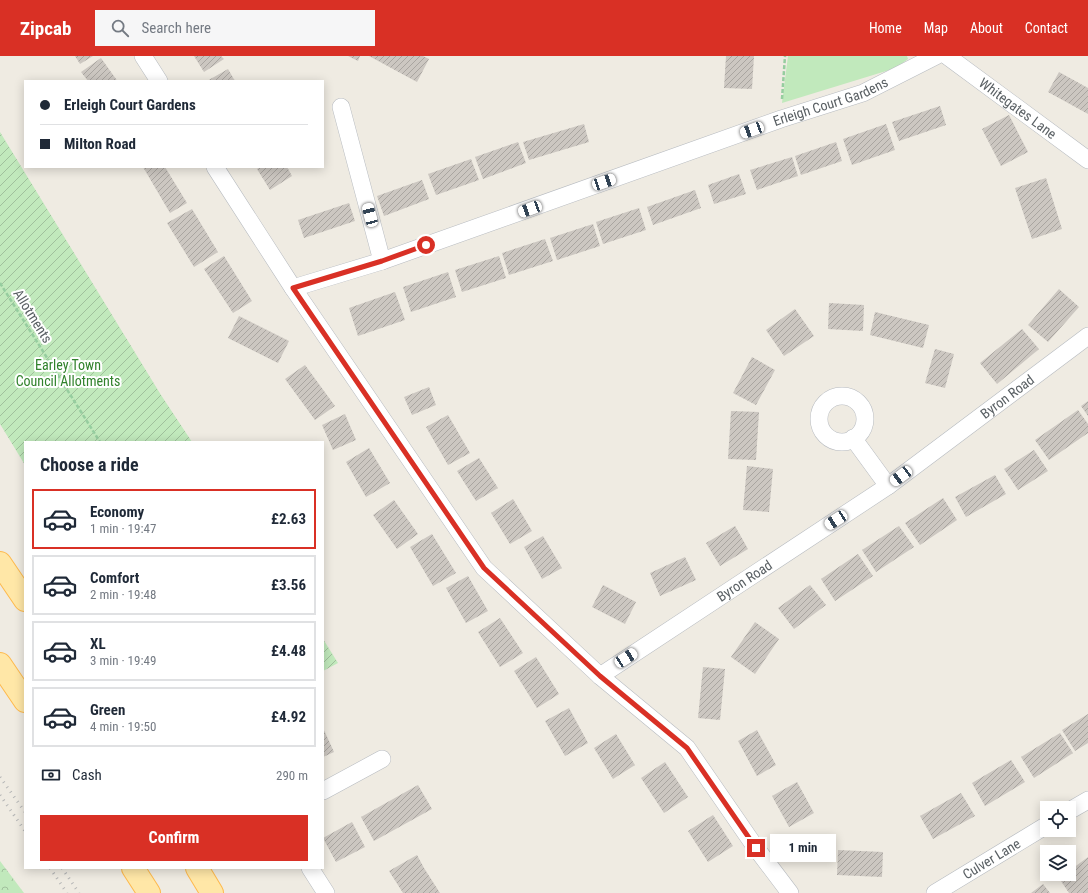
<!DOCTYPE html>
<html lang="en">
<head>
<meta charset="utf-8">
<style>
  body { margin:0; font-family:"Roboto Condensed",sans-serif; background:#f6f6f7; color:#1f2937; height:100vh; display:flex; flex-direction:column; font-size:15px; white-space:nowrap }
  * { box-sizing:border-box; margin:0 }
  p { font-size:13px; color:#747a83 }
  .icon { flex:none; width:22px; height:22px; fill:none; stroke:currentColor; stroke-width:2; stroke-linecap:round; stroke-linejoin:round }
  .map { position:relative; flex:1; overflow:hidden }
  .side { position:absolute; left:24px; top:385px; width:300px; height:428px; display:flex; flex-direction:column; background:#fff; border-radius:0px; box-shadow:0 2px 10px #0003 }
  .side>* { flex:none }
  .hud { position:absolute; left:24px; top:24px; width:300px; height:88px; border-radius:0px; box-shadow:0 2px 10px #0003; display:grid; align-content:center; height:88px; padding:0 16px; background:#fff }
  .controls { position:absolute; left:1040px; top:745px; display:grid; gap:8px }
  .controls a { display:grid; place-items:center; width:36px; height:36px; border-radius:0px; background:#fff; box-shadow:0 2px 10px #0003; font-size:20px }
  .end { position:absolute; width:18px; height:18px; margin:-9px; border:5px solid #d93025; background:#fff; box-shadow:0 0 0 2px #fff }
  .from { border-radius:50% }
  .bubble { position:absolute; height:28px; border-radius:0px; background:#fff; box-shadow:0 2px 10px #0003; font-size:13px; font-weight:700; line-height:28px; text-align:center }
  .car { position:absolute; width:12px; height:24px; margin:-12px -6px; border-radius:5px; box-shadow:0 0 3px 1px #0007; background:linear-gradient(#fff 24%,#345 0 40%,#fff 0 76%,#345 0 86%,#fff 0) }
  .hud b { display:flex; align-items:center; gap:14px; height:38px; font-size:15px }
  .hud b+b { border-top:1px solid #e0e1e3 }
  .hud i { width:10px; height:10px; background:#1f2937 }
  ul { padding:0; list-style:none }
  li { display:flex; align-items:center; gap:12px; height:60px; margin:0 8px 6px; padding:0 8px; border:2px solid #e0e1e3; border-radius:0px }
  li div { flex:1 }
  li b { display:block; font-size:15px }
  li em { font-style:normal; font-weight:700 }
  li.selected { border-color:#d93025 }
  li>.icon { width:36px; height:36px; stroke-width:1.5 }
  h2 { padding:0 16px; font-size:18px; line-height:48px }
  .pay { display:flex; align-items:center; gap:10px; height:44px; padding:0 16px; font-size:15px }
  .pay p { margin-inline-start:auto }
  .primary-button { display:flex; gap:8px; margin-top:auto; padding:8px 16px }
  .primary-button a { flex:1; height:46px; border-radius:0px; background:#d93025; color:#fff; font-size:16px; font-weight:700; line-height:46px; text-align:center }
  header { display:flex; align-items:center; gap:24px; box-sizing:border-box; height:56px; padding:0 20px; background:#d93025; color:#fff }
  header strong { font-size:19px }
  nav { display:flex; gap:22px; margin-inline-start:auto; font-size:14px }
  .search { width:280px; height:36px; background:#f6f6f7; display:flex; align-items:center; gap:10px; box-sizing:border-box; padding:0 14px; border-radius:0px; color:#747a83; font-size:15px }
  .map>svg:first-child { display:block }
  .grass { fill:#c1e9bc }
  .park { fill:url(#park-crowns) }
  .garden { fill:url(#garden-furrows) }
  .building { fill:url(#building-hatch) }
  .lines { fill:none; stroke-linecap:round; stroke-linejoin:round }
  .street-casing { stroke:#b7bbc0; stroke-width:18 }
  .primary-casing { stroke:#feb94c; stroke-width:24 }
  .path { stroke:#96cd9f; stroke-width:2.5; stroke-dasharray:4 2; stroke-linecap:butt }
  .street { stroke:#fff; stroke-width:17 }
  .primary { stroke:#ffe7a7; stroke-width:22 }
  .rail { stroke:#b4b5b5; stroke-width:3; stroke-dasharray:1 5; stroke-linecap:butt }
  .route { stroke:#d93025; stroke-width:5 }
  .labels { text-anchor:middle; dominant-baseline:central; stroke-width:4; stroke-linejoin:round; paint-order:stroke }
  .street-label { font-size:14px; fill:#5a6064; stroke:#fff }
  .park-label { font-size:14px; fill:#31822c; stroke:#fff }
</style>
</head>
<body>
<header>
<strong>Zipcab</strong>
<div class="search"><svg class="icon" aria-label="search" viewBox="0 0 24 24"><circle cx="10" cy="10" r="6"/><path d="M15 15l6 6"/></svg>Search here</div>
<nav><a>Home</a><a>Map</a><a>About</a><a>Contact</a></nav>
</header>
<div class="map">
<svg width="1088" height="837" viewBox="0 0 1088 837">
  <defs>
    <pattern id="park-crowns" width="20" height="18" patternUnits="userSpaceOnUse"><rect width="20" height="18" fill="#c1e9bc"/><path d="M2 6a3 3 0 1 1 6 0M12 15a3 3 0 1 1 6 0" fill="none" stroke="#a0c09c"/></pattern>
    <pattern id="garden-furrows" width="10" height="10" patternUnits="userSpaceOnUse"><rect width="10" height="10" fill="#c1e9bc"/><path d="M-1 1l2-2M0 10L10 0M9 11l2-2" fill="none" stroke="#a0c09c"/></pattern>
    <pattern id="building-hatch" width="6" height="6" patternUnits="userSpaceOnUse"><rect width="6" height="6" fill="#ccc7c1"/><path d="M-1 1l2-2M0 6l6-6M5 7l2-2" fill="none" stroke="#a9a5a0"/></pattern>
  </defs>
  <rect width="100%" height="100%" fill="#efebe2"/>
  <!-- grass -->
  <path class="grass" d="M788,0H907L908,3L896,12L782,47Z"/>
  <!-- park -->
  <path class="park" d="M0,805L24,837H0Z"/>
  <!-- garden -->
  <path class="garden" d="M0,76L161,339L192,386H25V409L0,368Z
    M323,583L338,607L323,615Z"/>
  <!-- building -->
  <path class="building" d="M75,0H93L80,8Z
    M194,0H221L224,3L204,16Z
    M348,0H360L358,5Z
    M369,0H423L429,3L417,26Z
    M726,0H754L752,33L724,32Z
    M101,2L116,23L117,25H88L81,16Z
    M228,13L235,25H207Z
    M1059,16L1088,32V58L1048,36Z
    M940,50L946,69L899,85L892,66Z
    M1009,59L1028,96L1001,110L982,73Z
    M584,68L589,86L529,104L523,86Z
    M886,68L895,94L852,109L843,83Z
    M518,86L526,107L483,123L475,101Z
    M836,86L842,105L801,119L795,100Z
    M792,101L798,120L757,134L750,114Z
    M471,103L479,124L436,139L428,118Z
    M143,111H165L187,147L170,157Z
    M261,111H287L292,120L270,134L257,113Z
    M739,118L746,138L714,148L708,129Z
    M1046,122L1062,173L1032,183L1015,132Z
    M422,124L429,143L384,160L377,140Z
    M695,134L701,152L653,169L647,151Z
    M349,147L355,165L304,182L298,164Z
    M639,152L646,174L603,188L596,166Z
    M192,153L218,196L194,211L167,167Z
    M593,168L600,190L557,204L550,182Z
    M545,183L553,205L509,219L502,197Z
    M224,200L252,245L233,257L204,213Z
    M499,200L506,222L462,236L455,214Z
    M448,216L456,241L411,256L403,231Z
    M1059,233L1079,251L1048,286L1028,269Z
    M395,236L405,264L358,280L349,252Z
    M829,247L864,249L863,275L828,273Z
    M795,253L814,280L784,300L766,274Z
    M875,256L929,269L923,292L870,279Z
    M239,260L289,285L278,307L228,282Z
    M1022,273L1039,293L997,328L980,307Z
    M935,293L954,298L945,332L925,327Z
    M752,301L775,314L756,349L733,337Z
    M305,309L335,350L315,364L285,323Z
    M429,331L436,349L412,359L404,341Z
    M1088,345V360L1081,350Z
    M1078,354L1088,368V377L1049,404L1035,384Z
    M731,355L759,356L756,404L728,403Z
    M345,358L356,384L333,394L322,369Z
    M448,359L470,397L448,409L426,371Z
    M369,392L390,427L366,441L346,406Z
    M1034,394L1048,415L1018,434L1004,413Z
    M479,402L498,432L476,445L457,415Z
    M747,410L773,413L769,456L743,454Z
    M995,419L1006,438L966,461L955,441Z
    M943,442L957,464L920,489L905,467Z
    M513,443L532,475L510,488L491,457Z
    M394,444L418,478L397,493L373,459Z
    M735,470L748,493L720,510L706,487Z
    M899,470L914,491L876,516L862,494Z
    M432,478L456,517L433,530L410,491Z
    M543,480L562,512L542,523L524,491Z
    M858,498L873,520L835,545L821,523Z
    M685,501L696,524L660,540L650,517Z
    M468,520L488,555L466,567L446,532Z
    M603,529L636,546L625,568L592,551Z
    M810,529L826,549L794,573L778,552Z
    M500,562L523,597L500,611L478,576Z
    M755,566L779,583L755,618L731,601Z
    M536,601L559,638L537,652L514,615Z
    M703,611L725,613L720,664L698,662Z
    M569,652L588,687L565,700L545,665Z
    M1088,658V687L1075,695L1062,674Z
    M323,672L334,696L323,701Z
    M757,674L776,709L757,720L738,685Z
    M1060,677L1073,697L1034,722L1021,701Z
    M616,678L635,709L613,723L594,692Z
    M1011,704L1025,726L985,750L972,727Z
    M665,706L688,741L664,757L641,722Z
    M797,726L814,757L789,771L772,740Z
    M418,729L432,753L374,785L361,761Z
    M961,737L975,760L933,783L920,760Z
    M713,759L733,790L708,806L688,775Z
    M352,766L365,791L336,806L323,782Z
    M838,794L883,796L882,821L837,819Z
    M417,799L424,812L440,837H403L389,815Z
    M1088,801V837H1069L1059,822L1065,818H1069V815Z
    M1043,828L1050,837H1031Z"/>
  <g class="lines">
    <defs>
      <g id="street">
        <path d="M143,0L159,25"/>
        <path id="s1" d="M947,0L1088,104"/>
        <path d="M341,51L382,205"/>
        <path d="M215,111L293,232L484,512L600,620L687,692L756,792L790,837"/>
        <path id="s2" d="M293,232L382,205L781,63L863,37L936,0"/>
        <circle cx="842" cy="363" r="23"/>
        <path d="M853,382L888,430"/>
        <path id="s3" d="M600,620L888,430L1088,280"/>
        <path d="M323,735L382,703"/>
        <path d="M1069,755L1088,744"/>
        <path d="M310,812L326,837"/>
        <path id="s4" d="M935,837L1047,769"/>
      </g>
      <path id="primary" d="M0,507L25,544
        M0,608L25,645
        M133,812L149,837
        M197,812L212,837"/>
    </defs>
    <!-- street casing -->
    <use href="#street" class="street-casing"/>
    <!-- primary casing -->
    <use href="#primary" class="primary-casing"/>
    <!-- path -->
    <path class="path" d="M782,43L785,0
      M0,227L100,386"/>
    <!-- street -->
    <use href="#street" class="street"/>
    <!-- primary -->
    <use href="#primary" class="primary"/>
    <!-- rail -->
    <path class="rail" d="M0,721L25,756
      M0,739L25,775
      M50,812L67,837
      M62,812L79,837"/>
  </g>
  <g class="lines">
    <!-- route -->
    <path class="route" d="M426,189L382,205L293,232L484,512L600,620L687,692L756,792"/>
  </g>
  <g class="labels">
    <!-- street labels -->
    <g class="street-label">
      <text stroke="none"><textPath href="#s2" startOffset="569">Erleigh Court Gardens</textPath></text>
      <text stroke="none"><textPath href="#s1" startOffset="88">Whitegates Lane</textPath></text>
      <text transform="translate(33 260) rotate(58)">Allotments</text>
      <text stroke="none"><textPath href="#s3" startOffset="494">Byron Road</textPath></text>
      <text stroke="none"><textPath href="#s3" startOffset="173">Byron Road</textPath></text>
      <text stroke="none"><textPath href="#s4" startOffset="66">Culver Lane</textPath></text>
    </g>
    <!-- park labels -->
    <g class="park-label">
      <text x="68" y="309">Earley Town<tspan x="68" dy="16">Council Allotments</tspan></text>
    </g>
  </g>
</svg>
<div class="controls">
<a><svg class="icon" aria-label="locate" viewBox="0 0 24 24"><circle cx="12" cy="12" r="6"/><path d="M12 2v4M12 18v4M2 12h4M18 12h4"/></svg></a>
<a><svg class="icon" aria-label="layers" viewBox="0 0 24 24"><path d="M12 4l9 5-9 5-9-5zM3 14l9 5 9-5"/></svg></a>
</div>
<i class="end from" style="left:426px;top:189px"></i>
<i class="end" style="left:756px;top:792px"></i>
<div class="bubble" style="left:770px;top:778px;width:66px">1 min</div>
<i class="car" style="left:752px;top:74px;rotate:250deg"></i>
<i class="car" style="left:604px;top:126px;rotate:71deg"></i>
<i class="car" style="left:530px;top:153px;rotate:250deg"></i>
<i class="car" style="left:370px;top:159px;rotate:345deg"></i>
<i class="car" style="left:901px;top:420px;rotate:233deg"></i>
<i class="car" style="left:836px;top:464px;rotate:237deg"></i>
<i class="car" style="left:626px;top:602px;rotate:57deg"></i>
<div class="hud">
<b><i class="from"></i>Erleigh Court Gardens</b>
<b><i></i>Milton Road</b>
</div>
<section class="side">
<h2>Choose a ride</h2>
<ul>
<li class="selected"><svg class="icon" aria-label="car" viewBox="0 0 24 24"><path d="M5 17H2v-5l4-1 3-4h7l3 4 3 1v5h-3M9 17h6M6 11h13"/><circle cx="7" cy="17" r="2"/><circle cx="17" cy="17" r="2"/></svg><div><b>Economy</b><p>1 min · 19:47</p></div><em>£2.63</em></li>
<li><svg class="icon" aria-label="car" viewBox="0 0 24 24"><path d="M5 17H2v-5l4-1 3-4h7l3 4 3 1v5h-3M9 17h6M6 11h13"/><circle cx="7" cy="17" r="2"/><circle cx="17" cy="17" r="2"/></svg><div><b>Comfort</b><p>2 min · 19:48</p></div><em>£3.56</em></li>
<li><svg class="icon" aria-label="car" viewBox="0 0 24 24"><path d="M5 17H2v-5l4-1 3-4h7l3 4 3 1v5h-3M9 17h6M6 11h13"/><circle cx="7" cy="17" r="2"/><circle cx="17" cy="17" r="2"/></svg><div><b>XL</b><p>3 min · 19:49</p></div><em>£4.48</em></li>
<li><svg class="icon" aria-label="car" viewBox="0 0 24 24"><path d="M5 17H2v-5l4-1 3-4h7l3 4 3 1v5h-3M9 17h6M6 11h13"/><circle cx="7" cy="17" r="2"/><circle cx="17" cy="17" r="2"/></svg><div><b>Green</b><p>4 min · 19:50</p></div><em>£4.92</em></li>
</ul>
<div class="pay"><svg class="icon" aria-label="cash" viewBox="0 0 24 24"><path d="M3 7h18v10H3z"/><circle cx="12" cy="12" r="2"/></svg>Cash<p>290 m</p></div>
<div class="primary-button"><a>Confirm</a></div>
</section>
</div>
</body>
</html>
